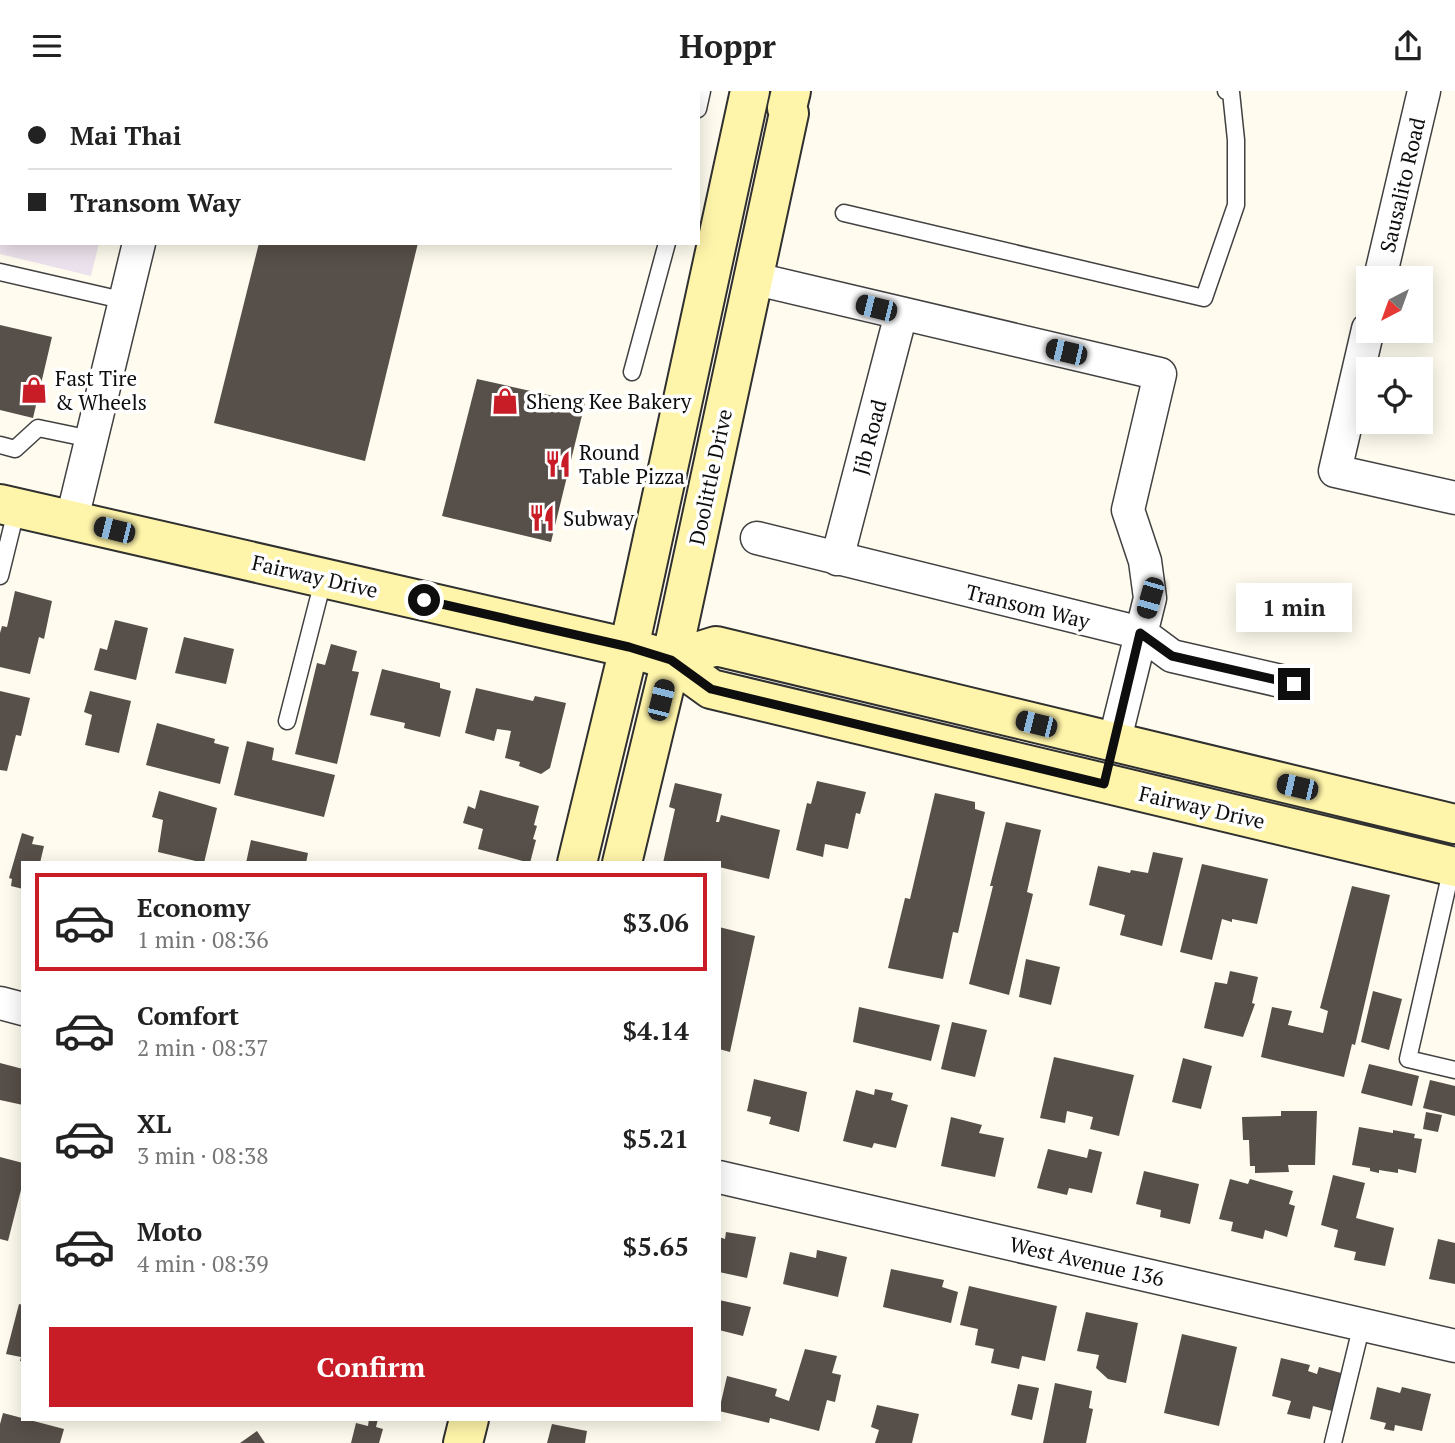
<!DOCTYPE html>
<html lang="en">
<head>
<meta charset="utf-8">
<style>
  body { margin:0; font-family:"PT Serif",serif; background:#f2f2f2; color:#222; height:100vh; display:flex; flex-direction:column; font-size:26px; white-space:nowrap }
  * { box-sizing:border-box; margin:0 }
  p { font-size:23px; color:#767676 }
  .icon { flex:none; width:38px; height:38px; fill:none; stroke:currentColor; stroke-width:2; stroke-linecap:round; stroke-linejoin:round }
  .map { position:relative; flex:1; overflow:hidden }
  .drawer { position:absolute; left:21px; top:770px; width:700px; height:560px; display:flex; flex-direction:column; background:#fff; border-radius:0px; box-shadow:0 4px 18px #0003 }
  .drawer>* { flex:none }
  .banner { position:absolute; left:0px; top:0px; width:700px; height:154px; box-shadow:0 4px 18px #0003; display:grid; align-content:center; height:154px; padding:0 28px; background:#fff }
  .needle { width:46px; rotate:221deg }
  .fabs { position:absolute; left:1356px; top:175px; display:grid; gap:14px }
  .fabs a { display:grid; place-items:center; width:77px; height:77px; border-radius:0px; background:#fff; box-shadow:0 4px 18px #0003; font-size:35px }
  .end { position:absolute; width:32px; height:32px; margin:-16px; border:9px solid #0e0e0e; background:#fff; box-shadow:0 0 0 4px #fff }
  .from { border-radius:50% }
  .bubble { position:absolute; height:49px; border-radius:0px; background:#fff; box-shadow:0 4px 18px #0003; font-size:23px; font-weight:700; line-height:49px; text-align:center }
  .car { position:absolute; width:21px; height:42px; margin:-21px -10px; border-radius:9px; box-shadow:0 0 5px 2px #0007; background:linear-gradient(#222 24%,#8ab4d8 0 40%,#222 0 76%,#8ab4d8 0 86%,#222 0) }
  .banner b { display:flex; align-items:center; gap:24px; height:66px; font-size:26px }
  .banner b+b { border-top:2px solid #e0e0e0 }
  .banner i { width:18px; height:18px; background:#222 }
  ul { padding:12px 0 0; list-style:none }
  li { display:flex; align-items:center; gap:21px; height:98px; margin:0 14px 10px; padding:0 14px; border:4px solid transparent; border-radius:0px }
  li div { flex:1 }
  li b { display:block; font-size:26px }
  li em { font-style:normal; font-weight:700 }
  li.active { border-color:#c81c26 }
  li>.icon { width:63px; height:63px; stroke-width:1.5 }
  .button { display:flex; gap:14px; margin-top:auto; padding:14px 28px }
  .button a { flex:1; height:80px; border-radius:0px; background:#c81c26; color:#fff; font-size:28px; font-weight:700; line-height:80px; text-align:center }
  header { display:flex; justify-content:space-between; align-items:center; height:91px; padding:0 28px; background:#fff; font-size:32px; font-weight:700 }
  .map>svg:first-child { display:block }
  .industrial { fill:#ece2ed }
  .building { fill:#574f49 }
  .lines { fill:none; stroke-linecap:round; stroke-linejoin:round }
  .lane-casing { stroke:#414141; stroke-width:19 }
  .street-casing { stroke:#414141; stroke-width:35 }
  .secondary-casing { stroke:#303030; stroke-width:42 }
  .lane { stroke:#fff; stroke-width:16 }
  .street { stroke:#fff; stroke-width:32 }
  .secondary { stroke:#fff5aa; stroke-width:38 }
  .route { stroke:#0e0e0e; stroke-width:9 }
  .labels { text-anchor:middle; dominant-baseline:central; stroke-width:7; stroke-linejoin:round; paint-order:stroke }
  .street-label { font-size:21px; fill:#0e0e0e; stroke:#fff }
  .poi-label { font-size:21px; fill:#0e0e0e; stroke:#fff; text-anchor:start }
</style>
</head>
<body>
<header><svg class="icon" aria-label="menu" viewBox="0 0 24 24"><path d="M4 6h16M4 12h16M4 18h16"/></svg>Hoppr<svg class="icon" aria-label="share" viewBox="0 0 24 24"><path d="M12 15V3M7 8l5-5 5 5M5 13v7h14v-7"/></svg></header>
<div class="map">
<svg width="1455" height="1352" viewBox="0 0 1455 1352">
  <rect width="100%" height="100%" fill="#fffcef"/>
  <!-- industrial -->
  <path class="industrial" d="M0,0H136L2,2V152H99L91,185L0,163Z"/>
  <!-- building -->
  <path class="building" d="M259,152H418L365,370L214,332Z
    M0,234L52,246L33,327L0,319Z
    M477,288L585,312L551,451L442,425Z
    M15,500L52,510L44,548L39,546L30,583L0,576V542L2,535L7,536Z
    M115,529L148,537L136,589L94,579L100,557L107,559Z
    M184,546L234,558L226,593L175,582Z
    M331,553L357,560L352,580L359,581L337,673L295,663L317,572L325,574Z
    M382,578L440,592V597L451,600L440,646L404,637L405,632L370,624Z
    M476,597L533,610L535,605L566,612L550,677L541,683L519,675L520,671L505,667L511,640L497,638L494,650L465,642Z
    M0,600L30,607L21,645L16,644L7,680L0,679Z
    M90,600L131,610L119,662L85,654L92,624L84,621Z
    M157,632L215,648L214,652L229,656L220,693L146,674Z
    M247,650L274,657L272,669L335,684L324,726L234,704Z
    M817,690L866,701L860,723L856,722L848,758L825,753L823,766L796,759L807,712L811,713Z
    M675,692L722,703L716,731H719L721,724L780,739L769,788L719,776V772H663L675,718L669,716Z
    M480,699L539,715L534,734L537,735L533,748L536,749L530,772L478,758L483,738L463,732L468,715L475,718Z
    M159,700L217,717L204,772L158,761L163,729L152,726Z
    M935,702L975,711V718L985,721L958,842L953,841L943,888L888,877L905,807L910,808Z
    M1006,731L1041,739L1027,801L1033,803L1009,904L969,893L993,795H990Z
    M22,742L34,746L32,753L44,755L40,772H23V798L11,795L12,788L9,787Z
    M251,749L308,762L306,772H246Z
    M1153,761L1183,767L1162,855L1120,844L1125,824L1089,814L1098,775L1130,782L1131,779L1148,782Z
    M1202,773L1268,788L1257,833L1232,828V831L1222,828L1212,869L1180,861Z
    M1352,795L1390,804L1355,954L1352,953L1344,986L1261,966L1272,916L1292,920L1288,934L1323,942L1328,920L1320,917Z
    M719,836L755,845L730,961L719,958Z
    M1026,868L1060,876L1051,914L1019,906Z
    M1230,880L1258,886L1252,912L1255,913L1243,946L1204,937L1215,891L1227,893Z
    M1373,900L1402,908L1389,959L1361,951Z
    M859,916L940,934L931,970L853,951Z
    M952,931L987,939L975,986L941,978Z
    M1054,966L1134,984L1119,1045L1090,1038L1093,1026L1067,1020L1065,1032L1040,1027Z
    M1183,967L1212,975L1201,1018L1172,1011Z
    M0,972L23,978V1014L0,1009Z
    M1369,973L1419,985L1412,1015L1361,1002Z
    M754,988L807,1001L799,1041L769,1033L771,1026L747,1020Z
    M1430,989L1455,995V1025L1423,1017Z
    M875,998L893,1002L891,1009L908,1014L896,1057L874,1052L872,1057L843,1050L856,999L874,1004Z
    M1281,1020H1317L1315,1074H1288L1289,1081L1255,1082V1075H1250L1249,1049H1243L1242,1026L1281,1025Z
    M1426,1021L1442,1024L1438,1041L1423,1038Z
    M951,1026L982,1034L979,1042L1004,1047L995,1086L941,1075Z
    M1359,1036L1393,1042V1039L1415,1043L1414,1047L1422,1048L1416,1082L1398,1078V1082L1379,1079V1082L1370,1080V1077L1352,1074Z
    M1048,1058L1087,1067L1089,1058L1102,1061L1092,1102L1069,1097L1067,1104L1037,1097Z
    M0,1066L23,1072V1091L8,1150L0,1148Z
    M1144,1080L1199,1093L1190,1133L1160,1126L1161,1119L1136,1113Z
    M1333,1084L1365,1092L1356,1127L1394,1137L1385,1175L1354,1169L1356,1161L1334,1156L1338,1139L1321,1134Z
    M1230,1088L1248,1093L1250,1088L1293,1100L1289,1113L1295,1115L1287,1146L1265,1139L1263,1148L1231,1140L1233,1131L1219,1128Z
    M726,1141L756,1146L747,1187L719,1181V1146L725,1148Z
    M1438,1148L1455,1152V1193L1429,1188Z
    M817,1159L847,1166L838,1206L783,1193L790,1161L816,1167Z
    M891,1178L944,1189L942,1196L958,1201L951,1232L883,1216Z
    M969,1195L1057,1215L1045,1270L1022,1265L1019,1278L991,1272L994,1258L975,1254L978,1238L960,1234Z
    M719,1209L751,1216L743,1245L719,1239Z
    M19,1213L23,1214V1271L20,1270L21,1266L6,1263Z
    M1086,1221L1138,1232L1126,1292L1108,1288L1096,1277L1099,1264L1077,1260Z
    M1182,1243L1237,1256L1219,1335L1164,1322Z
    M805,1258L837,1265L832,1282L841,1284L835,1311L827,1309L819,1340L770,1327L769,1332L719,1320L727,1285L777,1298L775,1305L789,1310Z
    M1281,1267L1310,1274L1308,1280L1317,1283L1319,1276L1341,1282L1332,1320L1313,1315L1310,1328L1287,1323L1291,1310L1272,1305Z
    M1055,1292L1092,1300L1089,1317L1093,1318L1086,1352H1043Z
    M1018,1293L1039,1297L1032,1329L1011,1324Z
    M1377,1296L1400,1302L1402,1296L1431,1303L1422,1340L1395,1334L1394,1340L1384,1338L1386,1332L1370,1328Z
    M877,1314L919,1323L912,1352H875L879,1339L871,1336Z
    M3,1322L64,1338L60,1352H0V1333Z
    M369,1328H378L376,1336L383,1338L379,1352H351L356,1332L368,1335Z
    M552,1333L587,1340L585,1352H547Z
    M257,1340L265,1352H240Z"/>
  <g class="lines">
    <defs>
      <path id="lane" d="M698,18L702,0
        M0,45H2
        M844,122L1204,207L1236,114V49L1231,1L1226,0
        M0,181L126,210
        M632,281L667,152
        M0,354L15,358L38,337L91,348
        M0,485L17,416
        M287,630L324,486
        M1452,776L1408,968L1455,979
        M1333,1352L1362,1233"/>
      <path id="street" d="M174,2L175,0
        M752,187L1160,283L1128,419L1145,470L1150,507L1114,652
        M1380,187L1424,0
        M1368,238L1335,380L1455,407
        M72,428L139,152
        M757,447L1141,542L1172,565L1294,593
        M837,468L901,223
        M0,912L23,918
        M719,1086L1455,1255"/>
      <path id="secondary" d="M0,413L629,557L671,569L711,598L1455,776
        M671,569L716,555L1455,733
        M577,772L629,557L750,0
        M622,772L671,569L789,22L787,17L791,0
        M463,1352L469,1328"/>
    </defs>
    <!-- lane casing -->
    <use href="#lane" class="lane-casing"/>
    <!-- street casing -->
    <use href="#street" class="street-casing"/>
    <!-- secondary casing -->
    <use href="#secondary" class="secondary-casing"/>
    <!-- lane -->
    <use href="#lane" class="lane"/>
    <!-- street -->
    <use href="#street" class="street"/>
    <!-- secondary -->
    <use href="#secondary" class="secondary"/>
  </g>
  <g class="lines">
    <!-- route -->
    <path class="route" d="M424,509L629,556L671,569L711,598L1104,693L1140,542L1172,565L1294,593"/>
  </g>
  <!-- icons -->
  <defs>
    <symbol id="shop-bare" viewBox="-9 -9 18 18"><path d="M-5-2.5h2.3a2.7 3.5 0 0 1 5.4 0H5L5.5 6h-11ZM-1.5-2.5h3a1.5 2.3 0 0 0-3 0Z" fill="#c81c26" stroke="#fff" stroke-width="2.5" paint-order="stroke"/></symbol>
    <symbol id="restaurant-bare" viewBox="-9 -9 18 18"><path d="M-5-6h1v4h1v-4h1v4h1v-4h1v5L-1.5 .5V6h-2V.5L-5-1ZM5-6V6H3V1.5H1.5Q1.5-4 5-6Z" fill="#c81c26" stroke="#fff" stroke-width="2.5" paint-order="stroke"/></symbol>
  </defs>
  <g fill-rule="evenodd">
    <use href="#shop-bare" x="15" y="280" width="38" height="38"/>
    <use href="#shop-bare" x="486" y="291" width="38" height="38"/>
    <use href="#restaurant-bare" x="539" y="354" width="38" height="38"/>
    <use href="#restaurant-bare" x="523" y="408" width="38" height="38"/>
  </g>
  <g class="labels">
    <!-- street labels -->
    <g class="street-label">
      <text transform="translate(1402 94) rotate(-77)">Sausalito Road</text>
      <text transform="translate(869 346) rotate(-75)">Jib Road</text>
      <text transform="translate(710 386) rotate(-78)">Doolittle Drive</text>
      <text transform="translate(315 485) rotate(13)">Fairway Drive</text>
      <text transform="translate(1028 515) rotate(14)">Transom Way</text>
      <text transform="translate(1202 716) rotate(13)">Fairway Drive</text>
      <text transform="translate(1087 1170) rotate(13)">West Avenue 136</text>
    </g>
    <!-- poi labels -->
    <g class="poi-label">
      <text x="55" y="287">Fast Tire<tspan x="55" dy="24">&amp; Wheels</tspan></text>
      <text x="526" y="310">Sheng Kee Bakery</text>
      <text x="579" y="361">Round<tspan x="579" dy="24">Table Pizza</tspan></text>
      <text x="563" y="427">Subway</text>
    </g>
  </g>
</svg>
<div class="fabs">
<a><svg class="needle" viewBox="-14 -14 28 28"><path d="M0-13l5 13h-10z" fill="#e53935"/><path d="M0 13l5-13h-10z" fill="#767676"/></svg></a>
<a><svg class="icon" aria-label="locate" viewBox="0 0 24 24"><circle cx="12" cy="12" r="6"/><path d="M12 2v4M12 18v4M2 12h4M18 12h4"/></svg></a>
</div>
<i class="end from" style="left:424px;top:509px"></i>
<i class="end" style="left:1294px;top:593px"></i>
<div class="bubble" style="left:1236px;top:492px;width:116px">1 min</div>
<i class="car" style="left:876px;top:217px;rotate:284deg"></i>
<i class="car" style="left:1066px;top:261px;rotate:283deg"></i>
<i class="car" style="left:114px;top:439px;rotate:284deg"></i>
<i class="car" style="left:1150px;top:507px;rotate:196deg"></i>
<i class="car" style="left:661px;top:609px;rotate:14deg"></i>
<i class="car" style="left:1036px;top:633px;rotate:284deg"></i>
<i class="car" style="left:1297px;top:696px;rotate:283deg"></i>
<div class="banner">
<b><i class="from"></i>Mai Thai</b>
<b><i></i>Transom Way</b>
</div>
<section class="drawer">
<ul>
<li class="active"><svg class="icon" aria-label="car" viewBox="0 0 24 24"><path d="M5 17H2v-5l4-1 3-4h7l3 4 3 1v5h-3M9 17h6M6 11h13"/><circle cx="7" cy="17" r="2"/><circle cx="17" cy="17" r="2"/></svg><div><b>Economy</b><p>1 min · 08:36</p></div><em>$3.06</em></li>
<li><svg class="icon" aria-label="car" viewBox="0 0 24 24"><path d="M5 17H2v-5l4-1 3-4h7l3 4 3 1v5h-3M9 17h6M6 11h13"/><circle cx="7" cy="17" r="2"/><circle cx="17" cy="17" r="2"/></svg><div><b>Comfort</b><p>2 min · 08:37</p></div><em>$4.14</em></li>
<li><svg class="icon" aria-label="car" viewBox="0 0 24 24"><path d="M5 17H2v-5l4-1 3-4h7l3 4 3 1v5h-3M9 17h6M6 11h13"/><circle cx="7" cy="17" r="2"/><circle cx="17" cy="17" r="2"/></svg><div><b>XL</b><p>3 min · 08:38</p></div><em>$5.21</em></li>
<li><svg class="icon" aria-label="car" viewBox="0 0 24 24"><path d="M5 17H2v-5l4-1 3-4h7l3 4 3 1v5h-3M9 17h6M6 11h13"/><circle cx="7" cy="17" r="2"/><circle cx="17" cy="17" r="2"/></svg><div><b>Moto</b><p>4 min · 08:39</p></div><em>$5.65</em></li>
</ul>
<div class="button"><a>Confirm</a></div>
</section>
</div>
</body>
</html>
